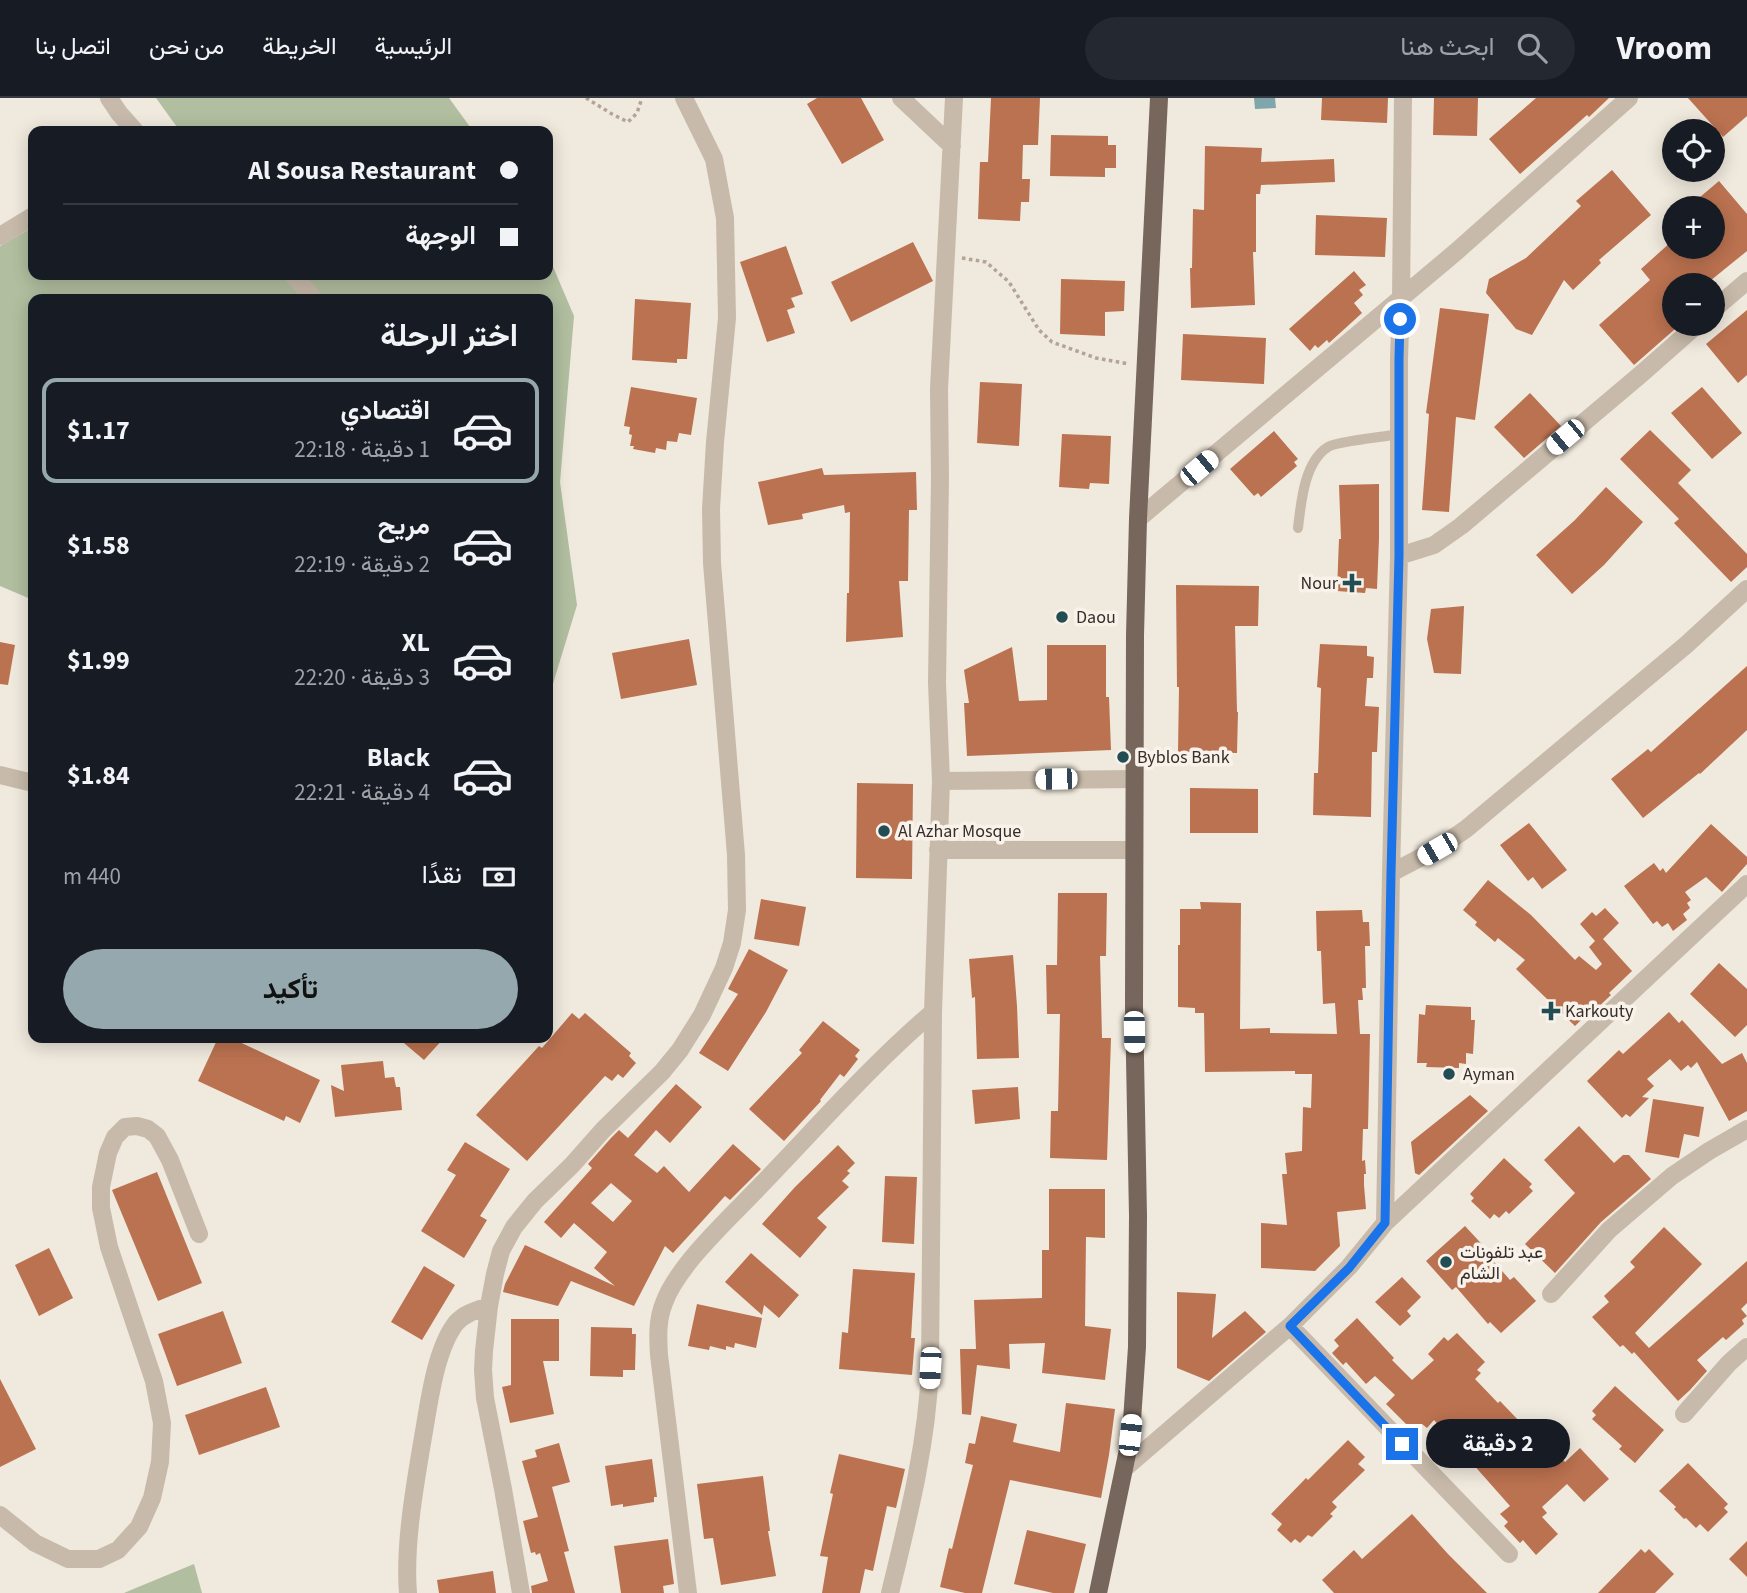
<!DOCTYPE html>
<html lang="ar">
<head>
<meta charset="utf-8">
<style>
  body { margin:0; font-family:"Source Sans 3",Vazirmatn,sans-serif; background:#242831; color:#f1f3f6; direction:rtl; height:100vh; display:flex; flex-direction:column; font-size:26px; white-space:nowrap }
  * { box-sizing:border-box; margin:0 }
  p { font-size:23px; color:#9ea1a6 }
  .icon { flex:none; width:38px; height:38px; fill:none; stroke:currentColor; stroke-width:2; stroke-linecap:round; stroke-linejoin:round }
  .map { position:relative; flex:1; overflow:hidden; direction:ltr }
  .side { position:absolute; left:28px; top:196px; width:525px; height:749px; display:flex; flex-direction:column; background:#171b24; border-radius:14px; box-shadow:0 4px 18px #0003; direction:rtl }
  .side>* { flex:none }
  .banner { position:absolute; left:28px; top:28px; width:525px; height:154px; border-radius:14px; box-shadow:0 4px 18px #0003; direction:rtl; display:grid; align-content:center; height:154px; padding:0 35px; background:#171b24 }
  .fabs { position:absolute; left:1662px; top:21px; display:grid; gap:14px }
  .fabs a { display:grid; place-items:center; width:63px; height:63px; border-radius:50%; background:#171b24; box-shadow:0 4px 18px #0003; font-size:35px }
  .end { position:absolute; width:32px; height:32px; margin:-16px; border:9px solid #1a73e8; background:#fff; box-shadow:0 0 0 4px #fff }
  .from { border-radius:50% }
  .bubble { position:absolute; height:49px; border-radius:24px; background:#171b24; box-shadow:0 4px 18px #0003; font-size:23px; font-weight:700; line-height:49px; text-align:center; direction:rtl }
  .car { position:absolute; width:21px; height:42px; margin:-21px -10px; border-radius:9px; box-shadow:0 0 5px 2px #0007; background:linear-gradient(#fff 24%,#345 0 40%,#fff 0 76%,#345 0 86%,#fff 0) }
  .banner b { display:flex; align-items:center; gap:24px; height:66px; font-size:26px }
  .banner b+b { border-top:2px solid #363941 }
  .banner i { width:18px; height:18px; background:#f1f3f6 }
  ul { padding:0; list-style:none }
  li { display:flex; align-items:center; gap:21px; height:105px; margin:0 14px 10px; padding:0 21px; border:4px solid transparent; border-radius:14px }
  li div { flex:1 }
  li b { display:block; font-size:26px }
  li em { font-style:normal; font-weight:700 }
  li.current { border-color:#94a8ad }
  li>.icon { width:63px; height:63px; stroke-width:1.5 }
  h2 { padding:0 35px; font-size:32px; line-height:84px }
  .pay { display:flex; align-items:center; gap:18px; height:77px; padding:0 35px; font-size:26px }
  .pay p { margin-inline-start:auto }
  .button { display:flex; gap:14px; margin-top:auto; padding:14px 35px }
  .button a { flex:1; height:80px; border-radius:42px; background:#94a8ad; color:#111; font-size:28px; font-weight:700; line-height:80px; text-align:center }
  header { display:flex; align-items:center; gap:42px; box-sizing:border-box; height:98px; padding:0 35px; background:#171b24; border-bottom:2px solid #363941 }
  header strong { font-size:33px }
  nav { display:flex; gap:38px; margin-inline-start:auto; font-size:24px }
  .search { width:490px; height:63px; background:#242831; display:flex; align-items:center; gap:18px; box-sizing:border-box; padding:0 24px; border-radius:38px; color:#9ea1a6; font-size:26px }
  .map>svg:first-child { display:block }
  .green { fill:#b1be9f }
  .water { fill:#7fa6ab }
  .building { fill:#bb7250; fill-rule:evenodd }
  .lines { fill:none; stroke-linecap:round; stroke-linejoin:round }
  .path { stroke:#b3a495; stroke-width:3.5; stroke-dasharray:3.5 3.5; stroke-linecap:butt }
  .service { stroke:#c7baaa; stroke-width:10 }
  .minor { stroke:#c7baaa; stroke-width:18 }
  .tertiary { stroke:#c7baaa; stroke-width:18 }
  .primary { stroke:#76665c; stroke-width:18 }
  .route { stroke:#1a73e8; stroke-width:9 }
  .poi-dot { fill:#224d53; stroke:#f8f2ea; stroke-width:2.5 }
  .labels { text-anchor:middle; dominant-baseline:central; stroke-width:7; stroke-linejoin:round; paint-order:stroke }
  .poi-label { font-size:18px; fill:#352e29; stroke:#f8f2ea; text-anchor:start }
</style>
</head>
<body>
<header>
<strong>Vroom</strong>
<div class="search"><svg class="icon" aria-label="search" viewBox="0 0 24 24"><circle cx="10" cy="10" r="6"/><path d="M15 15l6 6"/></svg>ابحث هنا</div>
<nav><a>الرئيسية</a><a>الخريطة</a><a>من نحن</a><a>اتصل بنا</a></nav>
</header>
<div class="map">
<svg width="1747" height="1495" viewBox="0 0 1747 1495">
  <rect width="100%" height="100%" fill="#f0e9dd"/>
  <!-- green -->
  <path class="green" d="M156,0H449L473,33H172L177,29Z
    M33,129V177H548V157L574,218L560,384L577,507L548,602V201H33V502L0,488V148Z
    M194,1466L202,1495H124L131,1492Z"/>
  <!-- water -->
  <path class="water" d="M1254,0H1275L1276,10L1255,11Z"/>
  <!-- building -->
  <path class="building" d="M817,0H861L884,42L842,66L807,6Z
    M991,0H1040L1038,47H1023L1022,81H1030L1029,104H1021L1020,123L978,121L980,64H988Z
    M1322,0H1388L1387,25L1321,22Z
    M1434,0H1478L1477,38L1433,37Z
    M1536,0H1609L1589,19L1587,17L1520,76L1489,41Z
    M1688,0H1747V18L1723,39Z
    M1051,37L1108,38V47H1116V70H1105V79L1050,78Z
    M1205,48L1262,50L1261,64L1334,61L1335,84L1261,87L1260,96H1256V154H1253L1255,207L1191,210L1190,170H1192L1193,111L1204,112Z
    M1612,72L1651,117L1599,162L1601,165L1573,192L1564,182L1532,237L1516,231L1486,195L1489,181L1526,160L1581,108L1576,103Z
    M1719,83L1747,116V153L1705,187H1675V231L1634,267L1599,227L1650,182L1641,171L1672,143L1675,149H1713V110H1687Z
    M1316,117L1387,120L1385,159L1315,157Z
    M913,144L933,183L851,224L831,184Z
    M786,148L803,196L791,200L795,209L787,212L795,235L767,244L740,164Z
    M1354,173L1366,187L1359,192L1363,197L1354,205L1362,215L1329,245L1327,242L1318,250L1315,247L1310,253L1289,231Z
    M1061,181L1125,183L1124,213L1105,214V238L1060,236Z
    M635,201L691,205L687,261H677V265L632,262Z
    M1440,210L1489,216L1475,322L1456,319L1449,414L1422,412L1429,316L1426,315Z
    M1747,212V277L1738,285L1706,246Z
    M1183,236L1266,240L1264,286L1181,282Z
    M980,284L1022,286L1019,348L977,345Z
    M631,289L697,300L691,337L679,335L677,344L667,343L666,352L656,350L655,355L633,351L634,348H630L632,337L629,336L630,329L624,328Z
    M1702,289L1742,335L1712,361L1671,315Z
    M1530,295L1561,328L1524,360L1494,329Z
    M1650,332L1691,372L1678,385L1747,456V469L1731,484L1674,425L1679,421L1620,361Z
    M1274,333L1298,361L1294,364L1297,368L1261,399L1258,395L1254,398L1230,371Z
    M1062,336L1111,338L1109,386L1090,385L1089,391L1059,389Z
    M822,370L824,377L916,374L917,412H909L908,483H899L903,539L846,544L847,495H849L850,414L845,415L844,407L802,416L803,421L768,427L758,384Z
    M1379,386V441L1377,491L1366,490L1365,495L1337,493L1339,441H1341L1339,387Z
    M1606,389L1643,424L1604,467L1572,496L1536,457L1575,422Z
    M1176,487L1259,488L1258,528H1235L1237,614H1238L1237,655L1178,654L1179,589H1177Z
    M1464,508L1461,576L1434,575L1427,541L1431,511Z
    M689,541L697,587L621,601L612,555Z
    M0,544L15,547L8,587L0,586Z
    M1320,546L1367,548V558L1374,559L1373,580H1367L1365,608L1379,609L1377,654H1372L1371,719L1313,717L1314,675H1318L1321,590L1317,589Z
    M1047,547H1106V599H1109L1111,652L967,658L964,605H969L964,572L1012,549L1019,603L1047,602Z
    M1747,568V632L1700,676L1699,675L1643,720L1611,681L1648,651L1651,654Z
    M857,685L913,686L912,781L856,780Z
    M1190,690L1258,691V735H1190Z
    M1529,725L1567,772L1542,791L1533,779L1528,783L1500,747Z
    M1711,726L1747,759V766L1722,794L1706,779L1685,794L1691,802L1687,805L1690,810L1683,816L1687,822L1673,833L1668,825L1662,829L1657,823L1653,826L1624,788L1654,765L1660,773L1663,770L1666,775Z
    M1488,782L1531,817L1575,862L1579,858L1596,872L1602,866L1589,849L1595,843L1580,826L1592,814L1596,818L1605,810L1619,825L1603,841L1632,873L1609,895L1611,897L1594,913L1592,911L1575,928L1516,871L1525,862L1498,840L1495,844L1475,827L1477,824L1463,812Z
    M1058,795H1107L1106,858H1100L1102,940H1111L1107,1062L1050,1060L1051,1013H1058L1060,916H1047L1046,867H1057Z
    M761,801L806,809L799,848L754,841Z
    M1200,804L1241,805L1240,931L1270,930V935L1337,936L1335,905L1323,906L1321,853H1317L1316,813L1362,812L1363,824H1369L1370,848H1365L1366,890H1362L1363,902H1358L1360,936H1370L1368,1031H1363L1362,1063L1365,1062L1366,1076H1364V1087L1366,1111L1337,1114L1340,1148L1315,1173L1261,1170V1125L1287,1127L1282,1076H1287L1285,1055L1302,1053L1303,1009L1311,1010L1312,976H1295V973L1205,974L1204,915H1195V910L1178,909V847H1180V811H1201Z
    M749,851L788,872L766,914L728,973L699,955L738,896L728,891Z
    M1013,857L1017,908L1019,960L977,961L975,899L972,900L969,861Z
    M1719,865L1747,891V927L1735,939L1690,896Z
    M1426,907L1471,909V922H1475L1473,956L1466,955V966L1459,965V970L1426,969L1427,965H1417L1419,916L1425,917Z
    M1669,914L1679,925L1682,922L1722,966L1742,955L1747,965V1013L1729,1023L1697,964L1691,970L1688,967L1681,973L1670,961L1647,981L1654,988L1642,999L1649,1000L1630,1019L1626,1016L1622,1020L1587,983L1619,952L1623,956Z
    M572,915L579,921L585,915L631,955L629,958L636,965L623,980L618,976L612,983L605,978L527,1063L476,1017L539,948L542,950Z
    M823,923L860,952L855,958L858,961L844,979L840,976L820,1002L821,1003L784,1043L749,1011L802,955L799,952Z
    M218,940H231L320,982L300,1025L286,1018L284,1023L198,983Z
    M398,940H444L424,962Z
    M383,963L385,980L394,979L396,989H400L402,1012L335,1019L331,987L344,993L341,967Z
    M676,986L702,1009L670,1045L656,1032L634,1057L657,1075L664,1068L689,1094L733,1046L761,1071L730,1102L725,1098L673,1155L665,1148L634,1208L571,1183L558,1208L503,1194L505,1186L525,1147L615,1188L594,1170L607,1154L574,1125L561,1140L544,1124L592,1070L588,1066L611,1040L619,1032L628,1040ZM611,1085L632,1103L613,1124L591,1105Z
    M1018,989L1020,1021L975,1026L972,992Z
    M1470,997L1488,1013L1419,1077L1415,1075L1411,1044Z
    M1653,1001L1704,1009L1699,1039L1684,1036L1679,1060L1645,1054Z
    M1579,1028L1614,1065L1623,1057H1629L1651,1081L1601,1124L1555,1175L1525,1146L1575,1095L1544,1062Z
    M465,1044L510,1071L480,1118L487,1122L464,1160L421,1133L456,1077L447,1072Z
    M838,1047L855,1065L847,1073L850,1075L842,1083L849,1089L817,1120L827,1129L800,1160L762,1126L795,1089Z
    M1504,1060L1532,1086L1529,1089L1533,1093L1509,1116L1506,1113L1499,1120L1494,1116L1490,1121L1471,1103L1474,1100L1470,1096Z
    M157,1074L202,1185L158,1203L112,1092Z
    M885,1078L917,1079L914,1146L882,1144Z
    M1049,1091H1105V1140L1086,1139L1085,1228L1111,1231L1105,1282L1042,1275L1045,1245L1009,1246L1010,1271L977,1267L971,1317L962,1316L960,1251H976L974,1202L1042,1200V1152H1049Z
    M1465,1128L1490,1155L1488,1157L1510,1182L1514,1179L1536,1203L1501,1235L1490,1224L1488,1226L1456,1189L1452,1192L1426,1163Z
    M1664,1129L1702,1166L1635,1235L1649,1250L1747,1163V1205L1741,1211L1747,1218L1742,1222L1744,1226L1726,1242L1723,1239L1697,1262L1707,1273L1690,1292L1678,1303L1634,1254L1632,1256L1623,1247L1620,1249L1592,1219L1609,1204L1604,1198L1635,1169L1630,1164Z
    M49,1150L73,1200L39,1218L15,1167Z
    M751,1155L799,1197L779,1220L764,1207L762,1217L725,1184Z
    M424,1168L455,1187L422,1242L391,1224Z
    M853,1171L915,1175L911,1240H915L912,1277L839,1271L842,1234L848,1235Z
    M1402,1179L1421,1199L1407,1213L1411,1218L1400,1228L1375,1204Z
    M1177,1194L1216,1196L1212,1240L1245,1213L1266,1234L1209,1283L1177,1270Z
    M697,1206L762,1220L756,1250L735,1245L734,1250L726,1248V1252L710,1248L709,1252L688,1248Z
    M223,1213L242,1265L177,1288L158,1236Z
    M1357,1220L1394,1260L1392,1262L1412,1282L1434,1262L1428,1256L1444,1239L1448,1243L1457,1235L1485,1264L1477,1272L1481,1275L1475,1281L1498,1305L1500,1303L1521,1325L1518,1328L1529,1340L1527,1341L1549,1364L1557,1356L1565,1364L1580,1350L1609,1381L1584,1404L1567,1386L1542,1409L1547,1415L1542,1419L1558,1436L1536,1457L1523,1442L1520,1445L1504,1428L1508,1424L1500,1416L1510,1408L1434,1322L1427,1330L1422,1326L1414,1334L1386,1306L1395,1297L1375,1278L1366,1286L1346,1264L1343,1267L1332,1255L1339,1248L1334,1242Z
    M511,1221H559V1263H543L554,1316L510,1325L502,1289L511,1287Z
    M591,1229L632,1230V1236H636L635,1272H623V1279L590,1278Z
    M0,1281L36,1351L0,1369Z
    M1615,1288L1664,1332L1635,1365L1619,1351L1622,1348L1592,1321L1596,1317L1592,1313Z
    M266,1289L280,1329L199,1357L185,1317Z
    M1066,1305L1115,1311L1109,1357L1101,1400L1010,1382L982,1495H965L940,1489L949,1450L952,1451L973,1367L965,1365L969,1345L975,1346L981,1318L1017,1326L1013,1344L1060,1354Z
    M1348,1342L1365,1359L1358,1366L1365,1372L1332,1404L1337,1409L1330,1416L1333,1418L1312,1439L1308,1437L1300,1445L1295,1441L1291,1445L1277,1432L1282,1426L1271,1416L1306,1380L1308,1382Z
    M559,1345L570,1384L552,1389L569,1453L564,1454L575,1495H532L531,1488L548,1483L540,1455L536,1457L535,1454L531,1455L523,1423L538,1419L522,1363L537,1359L535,1352Z
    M839,1356L905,1371L896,1410L887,1408L873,1473L865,1471L860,1495H822L828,1459L820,1458L833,1396L830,1395Z
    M652,1361L657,1399H654V1404L623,1409V1406L611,1408L605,1368Z
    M1688,1365L1728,1406L1724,1410L1728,1414L1708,1434L1700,1426L1696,1430L1686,1420L1684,1421L1674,1411L1676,1409L1659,1393Z
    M763,1378L770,1433H768L776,1478L721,1487L713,1440L704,1441L697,1386Z
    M1412,1416L1448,1456L1487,1495H1334L1322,1482L1354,1452L1362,1461Z
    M1027,1432L1086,1446L1074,1495H1053L1014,1486Z
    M668,1441L674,1486L663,1488L664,1495H621L614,1448Z
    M1747,1443V1479L1729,1461Z
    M1641,1451L1645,1455L1649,1451L1674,1476L1655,1495H1598Z
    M493,1473L496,1495H439L437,1482Z"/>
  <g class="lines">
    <!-- path -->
    <path class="path" d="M586,0L612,16L628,24L637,15L642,0
      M962,160L986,164L1009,184L1039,232L1052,244L1096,260L1129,266"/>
    <!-- service -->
    <path class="service" d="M1298,430C1301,405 1304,364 1328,349C1338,343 1385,339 1399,336"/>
    <!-- minor -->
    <path class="minor" d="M901,0L952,48
      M0,138L33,118
      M1713,212L1747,183
      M1138,421L1457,153L1629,0
      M1399,458L1434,447L1461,428L1640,277L1698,226
      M941,683L1134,681
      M938,752H1134
      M1391,775L1437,751L1466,731L1686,547L1747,491
      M1385,1125L1391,775L1399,458V261L1401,201L1403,0
      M1551,1196L1609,1132L1672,1078L1709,1053L1747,1031
      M1290,1228L1509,1456
      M1684,1316L1729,1265L1747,1249
      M1125,1370L1290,1228L1349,1169L1385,1125L1747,786
      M0,1417L35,1445L68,1461H99L118,1452L139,1429L152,1400L160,1364L162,1325L154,1283L109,1149L101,1110V1089L108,1055L115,1039L125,1029L137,1028L148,1031L157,1038L170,1062L199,1136
      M408,1495C404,1447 415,1387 423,1339C429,1306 435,1252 456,1225C465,1215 477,1212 489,1208
      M521,1495L503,1391L485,1300L483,1272L484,1253L489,1208L495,1176L501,1153L514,1129L535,1103L572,1067L603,1032L662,974L680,952L702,917L724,870L732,845L737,812L736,757L712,465L711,411L715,344L727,220L725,120L714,61L684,0
      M688,1495L659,1257C658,1240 657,1222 664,1205C678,1166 732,1118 761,1087C818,1028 871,967 933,914
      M890,1495C908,1421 927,1347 930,1270L933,914L941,683L937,585L940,380L939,291L954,0"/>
    <!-- tertiary -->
    <path class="tertiary" d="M109,0L119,15L135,33
      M293,177L314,201
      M0,677L33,685"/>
    <!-- primary -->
    <path class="primary" d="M1098,1495L1131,1337L1137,1249L1138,1118L1134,908L1135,537L1138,421L1159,0"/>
  </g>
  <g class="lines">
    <!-- route -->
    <path class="route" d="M1400,221L1399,261V458L1391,775L1385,1125L1349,1170L1290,1228L1402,1346"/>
  </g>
  <!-- markers -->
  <g class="poi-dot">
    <path d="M1348.5 474.5h7v7h7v7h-7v7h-7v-7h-7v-7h7z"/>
    <circle cx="1062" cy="519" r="7"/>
    <circle cx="1123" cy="659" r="7"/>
    <circle cx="884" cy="733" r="7"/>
    <path d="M1547.5 902.5h7v7h7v7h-7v7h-7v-7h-7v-7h7z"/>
    <circle cx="1449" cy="976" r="7"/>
    <circle cx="1446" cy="1164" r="7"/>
  </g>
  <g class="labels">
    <!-- poi labels -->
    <g class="poi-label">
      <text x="1338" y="485" text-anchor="end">Nour</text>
      <text x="1076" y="519">Daou</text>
      <text x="1137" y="659">Byblos Bank</text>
      <text x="898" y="733">Al Azhar Mosque</text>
      <text x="1565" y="913">Karkouty</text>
      <text x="1463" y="976">Ayman</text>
      <text x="1460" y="1154">عبد تلفونات<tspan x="1460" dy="21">الشام</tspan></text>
    </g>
  </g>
</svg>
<div class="fabs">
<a><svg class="icon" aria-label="locate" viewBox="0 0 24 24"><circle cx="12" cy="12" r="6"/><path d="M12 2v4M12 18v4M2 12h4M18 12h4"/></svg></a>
<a>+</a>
<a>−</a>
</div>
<i class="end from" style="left:1400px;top:221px"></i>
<i class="end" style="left:1402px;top:1346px"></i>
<div class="bubble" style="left:1426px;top:1321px;width:144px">2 دقيقة</div>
<i class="car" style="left:1565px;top:339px;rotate:230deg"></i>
<i class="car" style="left:1199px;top:370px;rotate:50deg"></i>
<i class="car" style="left:1056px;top:681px;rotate:269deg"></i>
<i class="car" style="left:1437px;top:751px;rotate:240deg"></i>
<i class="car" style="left:1134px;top:934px;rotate:179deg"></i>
<i class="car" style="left:930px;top:1270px;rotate:183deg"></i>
<i class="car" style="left:1130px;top:1337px;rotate:6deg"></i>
<div class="banner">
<b><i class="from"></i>Al Sousa Restaurant</b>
<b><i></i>الوجهة</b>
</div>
<section class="side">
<h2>اختر الرحلة</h2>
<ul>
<li class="current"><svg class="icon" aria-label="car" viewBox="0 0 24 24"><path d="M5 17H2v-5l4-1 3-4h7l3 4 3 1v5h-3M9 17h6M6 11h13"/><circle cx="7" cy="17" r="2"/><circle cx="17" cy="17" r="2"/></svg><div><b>اقتصادي</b><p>1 دقيقة · 22:18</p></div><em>$1.17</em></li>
<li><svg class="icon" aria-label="car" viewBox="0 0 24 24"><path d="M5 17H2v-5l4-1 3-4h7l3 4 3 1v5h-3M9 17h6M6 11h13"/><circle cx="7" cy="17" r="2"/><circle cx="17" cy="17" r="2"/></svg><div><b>مريح</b><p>2 دقيقة · 22:19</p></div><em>$1.58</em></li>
<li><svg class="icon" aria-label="car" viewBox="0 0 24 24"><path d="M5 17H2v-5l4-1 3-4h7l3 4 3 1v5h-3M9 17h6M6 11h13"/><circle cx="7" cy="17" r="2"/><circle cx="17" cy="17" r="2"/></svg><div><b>XL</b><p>3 دقيقة · 22:20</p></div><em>$1.99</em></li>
<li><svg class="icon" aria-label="car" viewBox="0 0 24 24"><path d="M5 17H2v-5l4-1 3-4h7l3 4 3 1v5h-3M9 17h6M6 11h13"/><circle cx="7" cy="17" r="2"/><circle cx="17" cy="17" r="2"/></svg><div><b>Black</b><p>4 دقيقة · 22:21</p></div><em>$1.84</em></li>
</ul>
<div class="pay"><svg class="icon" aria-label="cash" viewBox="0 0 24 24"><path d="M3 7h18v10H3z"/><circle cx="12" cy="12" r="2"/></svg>نقدًا<p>440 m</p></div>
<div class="button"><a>تأكيد</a></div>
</section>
</div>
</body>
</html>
